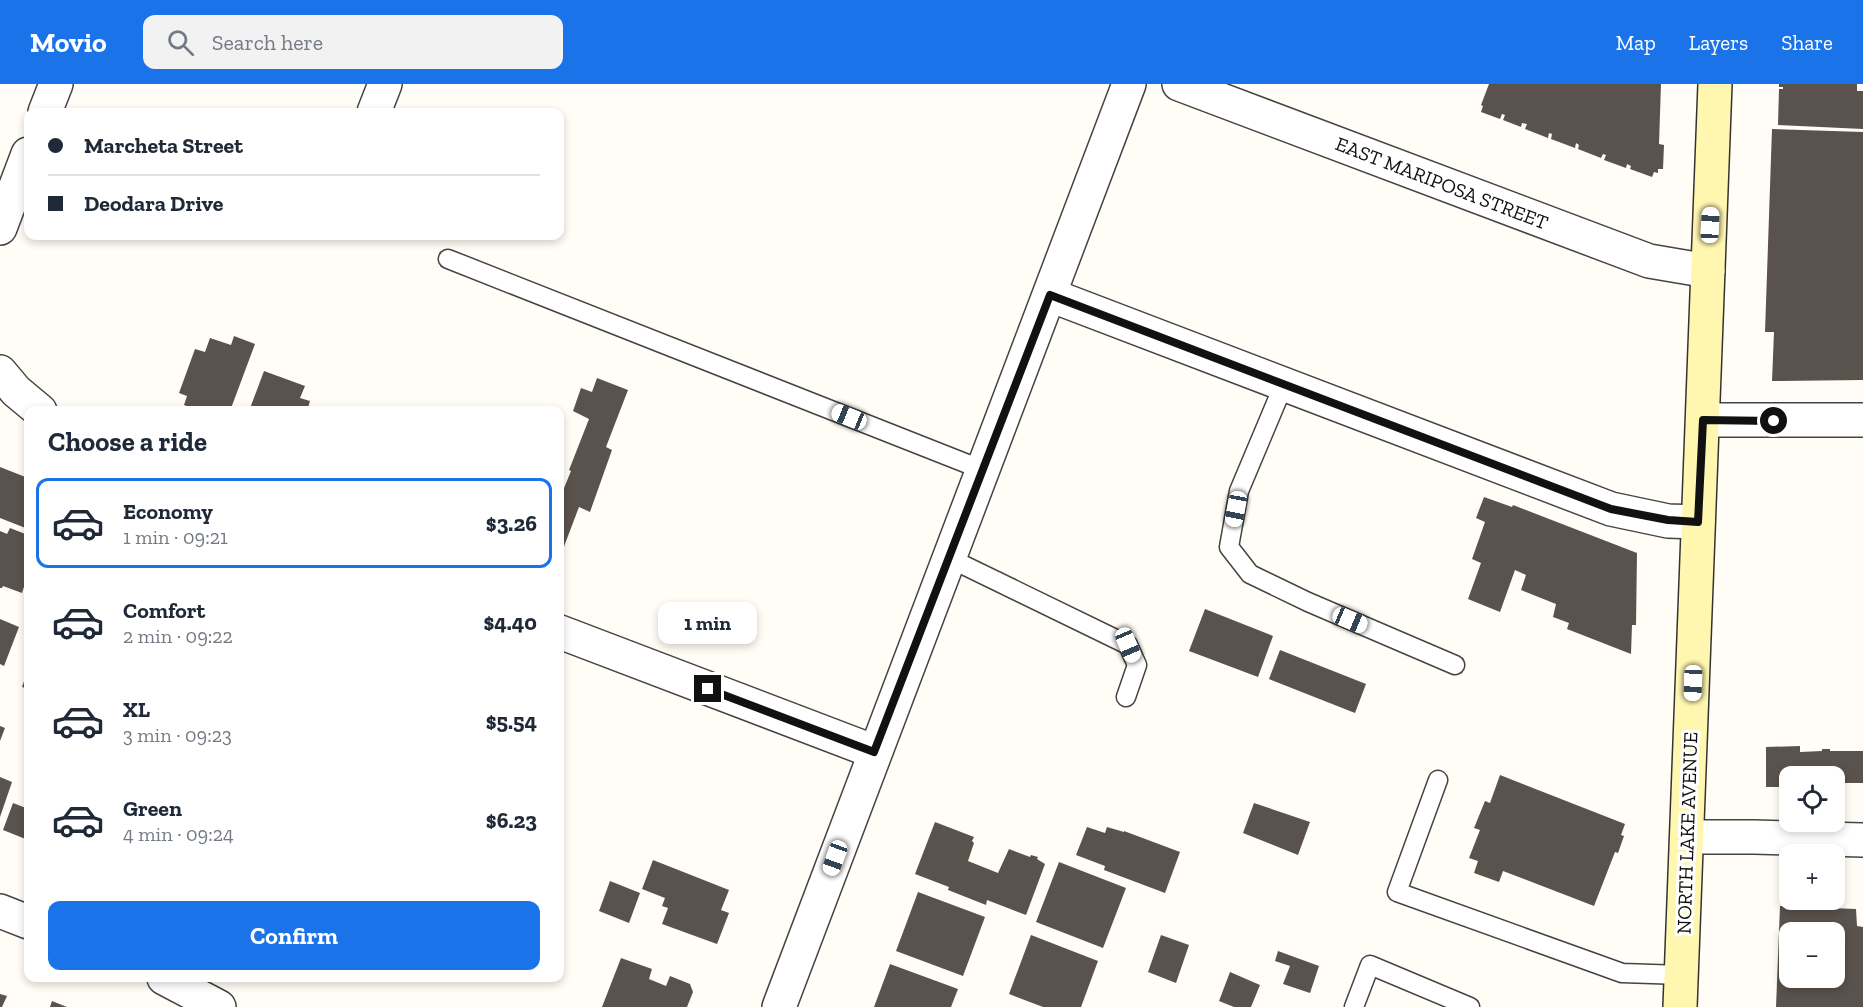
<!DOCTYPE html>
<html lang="en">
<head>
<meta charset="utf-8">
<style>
  body { margin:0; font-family:"Zilla Slab",serif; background:#f2f2f3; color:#1f2937; height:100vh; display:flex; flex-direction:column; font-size:22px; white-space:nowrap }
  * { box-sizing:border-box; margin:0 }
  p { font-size:20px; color:#747a83 }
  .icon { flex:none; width:33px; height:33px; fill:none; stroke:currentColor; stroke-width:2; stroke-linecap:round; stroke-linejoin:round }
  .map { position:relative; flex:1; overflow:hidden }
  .panel { position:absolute; left:24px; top:322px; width:540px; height:576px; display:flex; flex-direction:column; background:#fff; border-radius:12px; box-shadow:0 3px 9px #0003 }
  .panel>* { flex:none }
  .hud { position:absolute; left:24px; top:24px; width:540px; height:132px; border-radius:12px; box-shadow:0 3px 9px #0003; display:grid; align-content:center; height:132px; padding:0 24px; background:#fff }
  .tools { position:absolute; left:1779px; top:682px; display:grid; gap:12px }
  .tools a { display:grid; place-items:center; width:66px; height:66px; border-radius:12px; background:#fff; box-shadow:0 3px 9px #0003; font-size:30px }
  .end { position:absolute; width:27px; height:27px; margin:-14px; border:8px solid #111; background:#fff; box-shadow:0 0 0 3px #fff }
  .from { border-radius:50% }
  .bubble { position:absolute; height:42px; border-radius:12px; background:#fff; box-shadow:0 3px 9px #0003; font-size:20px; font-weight:700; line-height:42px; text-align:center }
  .car { position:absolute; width:18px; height:36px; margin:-18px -9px; border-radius:8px; box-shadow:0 0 4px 2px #0007; background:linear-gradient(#fff 24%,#345 0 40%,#fff 0 76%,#345 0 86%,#fff 0) }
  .hud b { display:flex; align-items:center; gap:21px; height:57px; font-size:22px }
  .hud b+b { border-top:2px solid #e0e1e3 }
  .hud i { width:15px; height:15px; background:#1f2937 }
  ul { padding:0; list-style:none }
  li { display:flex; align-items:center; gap:18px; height:90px; margin:0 12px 9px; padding:0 12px; border:3px solid transparent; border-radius:12px }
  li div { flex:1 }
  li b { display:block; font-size:22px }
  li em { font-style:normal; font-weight:700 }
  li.current { border-color:#1a73e8 }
  li>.icon { width:54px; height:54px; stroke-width:1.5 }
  h2 { padding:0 24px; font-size:27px; line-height:72px }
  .button { display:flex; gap:12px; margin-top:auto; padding:12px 24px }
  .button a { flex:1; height:69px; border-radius:12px; background:#1a73e8; color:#fff; font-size:24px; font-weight:700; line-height:69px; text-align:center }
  header { display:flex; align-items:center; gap:36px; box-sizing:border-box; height:84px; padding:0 30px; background:#1a73e8; color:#fff }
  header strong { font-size:28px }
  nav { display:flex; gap:33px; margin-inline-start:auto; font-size:21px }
  .search { width:420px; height:54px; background:#f2f2f3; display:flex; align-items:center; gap:15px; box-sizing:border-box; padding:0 21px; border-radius:12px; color:#747a83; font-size:22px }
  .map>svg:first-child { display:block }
  .building { fill:#5a524d; fill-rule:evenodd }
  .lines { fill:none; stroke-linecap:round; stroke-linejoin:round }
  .service-casing { stroke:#444; stroke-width:21 }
  .minor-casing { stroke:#444; stroke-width:36 }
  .tertiary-casing { stroke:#444; stroke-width:36 }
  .secondary-casing { stroke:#333; stroke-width:36 }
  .service { stroke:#fff; stroke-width:18 }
  .minor { stroke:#fff; stroke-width:33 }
  .tertiary { stroke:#fff; stroke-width:33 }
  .secondary { stroke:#fff6b0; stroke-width:33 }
  .route { stroke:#111; stroke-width:8 }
  .labels { text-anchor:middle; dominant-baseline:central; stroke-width:6; stroke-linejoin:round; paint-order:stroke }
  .street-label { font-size:20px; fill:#111; stroke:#fff }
</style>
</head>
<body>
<header>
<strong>Movio</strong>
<div class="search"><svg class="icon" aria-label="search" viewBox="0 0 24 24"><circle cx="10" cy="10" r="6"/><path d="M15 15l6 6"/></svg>Search here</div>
<nav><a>Map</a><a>Layers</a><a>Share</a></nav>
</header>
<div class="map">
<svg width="1863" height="923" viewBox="0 0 1863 923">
  <rect width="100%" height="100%" fill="#fffdf5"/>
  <!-- building -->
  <path class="building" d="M1489,0H1661L1659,60L1664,61L1663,85H1658V89L1654,88L1652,93L1630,85L1631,82L1627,80L1626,84L1604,76L1606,71L1603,70L1601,74L1578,65L1579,61L1576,59L1575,64L1551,55L1552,50L1549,49L1548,54L1525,45L1527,40L1522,39L1521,43L1503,36L1505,31L1502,30L1500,35L1481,28L1483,22L1481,21Z
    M1779,0H1857V7H1863V45L1778,41L1779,5H1783V3H1779Z
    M1772,45L1863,48V296L1772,297L1774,248H1765Z
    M234,252L255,260L230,327H199L184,321L187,312L179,309L195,265L205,268L210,254L231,261Z
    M264,287L305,302L300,314L310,317L307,327H249Z
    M597,294L628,306L606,363L612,366L590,428L579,423L560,473V408L562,409L571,387L569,386L589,335L573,327L581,304L592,308Z
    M0,383L28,394V445L0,434Z
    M1484,413L1512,423L1513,421L1637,469L1636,541H1632L1631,570L1567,545L1569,539L1553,533L1556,520L1521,506L1526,491L1515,486L1500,528L1468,515L1481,479L1472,475L1485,438L1476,434Z
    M10,444L28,451V480L26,485L28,486V490L22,509L3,502L2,504H0V447L7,450Z
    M1205,525L1273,552L1258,593L1189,567Z
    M0,535L19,543L4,582L0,580Z
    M1280,566L1366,600L1355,629L1269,595Z
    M28,586V605L22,603Z
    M0,642L5,644L0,657Z
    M1800,662V668L1822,667V665H1830V667H1863V699H1834V693H1790V703H1766V663Z
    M1500,691L1625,740L1621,751L1624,752L1618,769L1615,768L1594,822L1503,787L1499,798L1474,789L1478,777L1469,774L1480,746L1474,744L1485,717L1490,719Z
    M0,693L12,698L0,733Z
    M13,719L26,724L28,719V756L3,746Z
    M1254,719L1310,738L1298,771L1243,749Z
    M935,738L974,753L972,757L974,759L968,777L998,789L1009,765L1030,773L1031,771L1038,773L1037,775L1045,780L1026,831L987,816L986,821L948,806L949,803L915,790Z
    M1087,743L1105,749L1107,743L1124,748V747L1180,768L1165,809L1104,786L1105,782L1076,771Z
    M653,776L729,806L721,826L729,829L717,860L662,840L668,824L662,822L665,814L642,805Z
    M1059,778L1126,804L1103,864L1036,838Z
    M610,797L640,809L629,839L599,827Z
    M918,808L985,833L963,892L896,867Z
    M1780,822L1856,825L1857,842L1863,843V923H1776ZM1790,849H1834V894H1790Z
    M1031,851L1098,877L1081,923H1043L1009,910Z
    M1161,851L1189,861L1176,899L1148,888Z
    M1278,867L1319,882L1310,909L1283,900L1290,882L1275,877Z
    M621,874L652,885L649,895L666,902L670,892L690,900L693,908L687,923H602Z
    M890,880L958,905L951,923H874Z
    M1230,888L1260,901L1251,923H1234L1219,917Z
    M0,910L7,912L2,923H0Z
    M52,917L67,923H50Z"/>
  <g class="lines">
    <defs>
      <path id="service" d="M448,175L983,386
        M1284,300L1239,407L1229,463L1250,490L1308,518L1455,581
        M949,474L1128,561L1137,581L1126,613
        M1438,696L1397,808L1622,889L1682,891
        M1354,923L1370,881L1470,923"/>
      <path id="minor" d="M45,28L56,0
        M374,28L385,0
        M0,144L28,70
        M1050,211L1611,425L1668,437L1698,438
        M0,288L16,307L40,327
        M1703,336H1863
        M560,548L875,668
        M1687,753H1754L1863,756
        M0,827L28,838
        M164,894L219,923"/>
      <path id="tertiary" d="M1179,0L1649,177L1708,187
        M779,923L1129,0"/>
      <path id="secondary" d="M1680,923L1715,0"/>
    </defs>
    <!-- service casing -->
    <use href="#service" class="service-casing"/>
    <!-- minor casing -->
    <use href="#minor" class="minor-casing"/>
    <!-- tertiary casing -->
    <use href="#tertiary" class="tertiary-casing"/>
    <!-- secondary casing -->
    <use href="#secondary" class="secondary-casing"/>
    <!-- service -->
    <use href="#service" class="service"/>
    <!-- minor -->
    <use href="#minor" class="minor"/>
    <!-- tertiary -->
    <use href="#tertiary" class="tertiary"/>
    <!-- secondary -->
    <use href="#secondary" class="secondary"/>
  </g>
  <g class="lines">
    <!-- route -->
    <path class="route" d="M708,605L874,668L1050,211L1611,425L1668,436L1698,438L1703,336L1774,337"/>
  </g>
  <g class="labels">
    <!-- street labels -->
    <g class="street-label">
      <text transform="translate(1442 99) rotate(21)">EAST MARIPOSA STREET</text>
      <text transform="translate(1687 749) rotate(-88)">NORTH LAKE AVENUE</text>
    </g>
  </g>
</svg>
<div class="tools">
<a><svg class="icon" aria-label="locate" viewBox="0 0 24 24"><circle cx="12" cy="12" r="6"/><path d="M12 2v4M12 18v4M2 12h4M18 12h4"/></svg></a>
<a>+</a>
<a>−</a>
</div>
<i class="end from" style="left:1774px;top:337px"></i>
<i class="end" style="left:708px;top:605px"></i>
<div class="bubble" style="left:658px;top:518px;width:99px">1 min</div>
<i class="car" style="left:1710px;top:141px;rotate:3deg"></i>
<i class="car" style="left:849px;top:333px;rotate:292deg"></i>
<i class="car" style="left:1236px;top:425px;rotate:191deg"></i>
<i class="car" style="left:1350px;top:536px;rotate:113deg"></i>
<i class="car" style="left:1128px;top:561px;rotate:157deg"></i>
<i class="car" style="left:1693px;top:599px;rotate:182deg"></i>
<i class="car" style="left:835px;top:774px;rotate:200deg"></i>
<div class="hud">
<b><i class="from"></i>Marcheta Street</b>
<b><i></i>Deodara Drive</b>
</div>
<section class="panel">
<h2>Choose a ride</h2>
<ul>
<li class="current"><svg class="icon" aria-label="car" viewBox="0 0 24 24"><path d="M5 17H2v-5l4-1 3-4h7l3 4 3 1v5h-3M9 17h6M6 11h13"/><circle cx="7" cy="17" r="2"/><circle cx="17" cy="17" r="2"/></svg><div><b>Economy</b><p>1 min · 09:21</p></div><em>$3.26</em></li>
<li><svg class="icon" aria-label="car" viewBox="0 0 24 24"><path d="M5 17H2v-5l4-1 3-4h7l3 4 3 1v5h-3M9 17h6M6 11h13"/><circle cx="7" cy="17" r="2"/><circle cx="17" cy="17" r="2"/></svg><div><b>Comfort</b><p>2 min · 09:22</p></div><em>$4.40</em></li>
<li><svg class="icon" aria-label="car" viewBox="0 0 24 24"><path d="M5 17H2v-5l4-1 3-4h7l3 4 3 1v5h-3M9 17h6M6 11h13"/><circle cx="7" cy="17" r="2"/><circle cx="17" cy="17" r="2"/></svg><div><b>XL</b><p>3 min · 09:23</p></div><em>$5.54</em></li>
<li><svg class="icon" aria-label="car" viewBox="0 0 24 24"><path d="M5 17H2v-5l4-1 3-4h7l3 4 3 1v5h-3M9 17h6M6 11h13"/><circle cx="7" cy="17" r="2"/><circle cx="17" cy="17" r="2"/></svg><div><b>Green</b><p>4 min · 09:24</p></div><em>$6.23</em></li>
</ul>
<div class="button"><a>Confirm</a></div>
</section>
</div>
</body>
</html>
